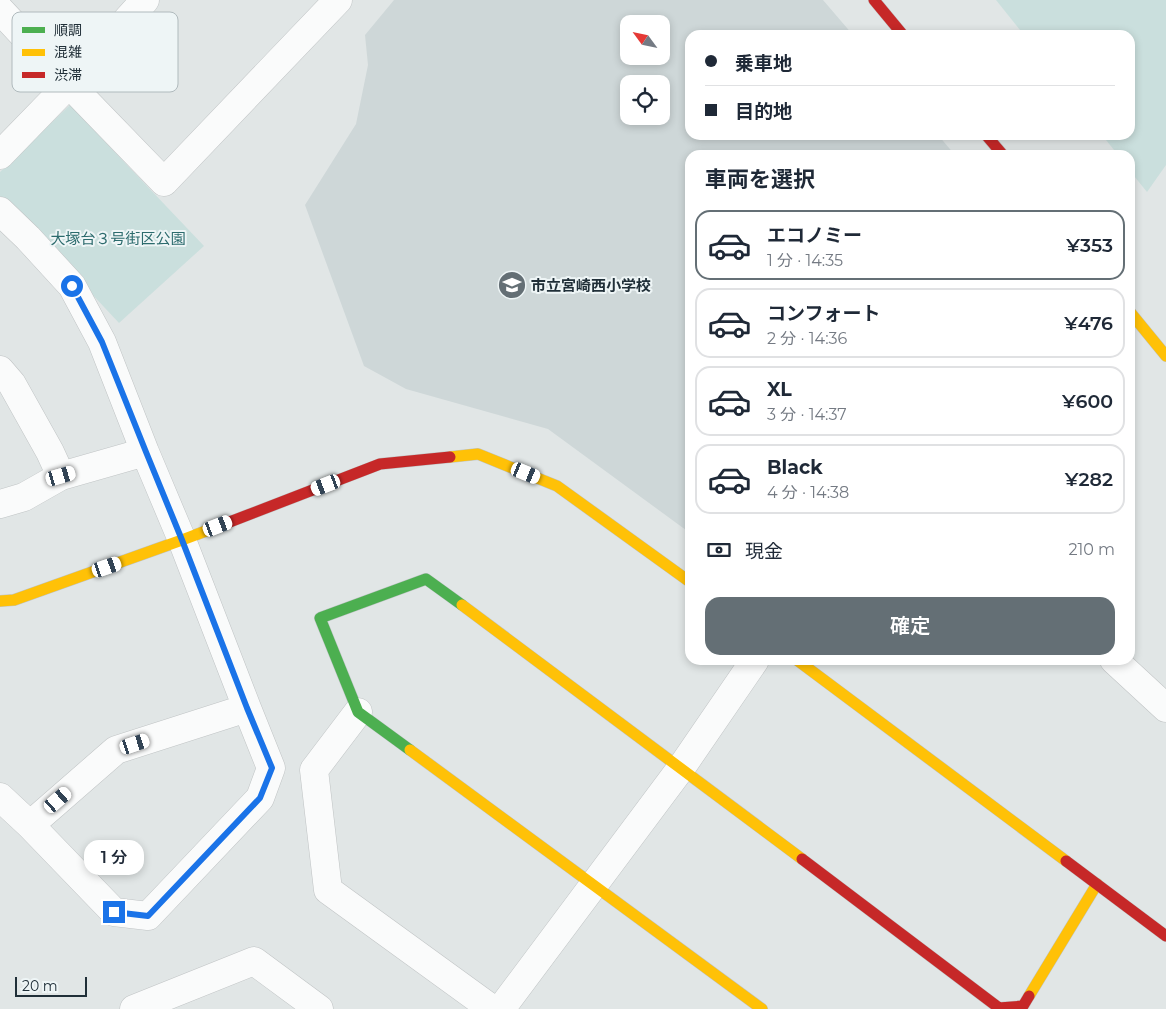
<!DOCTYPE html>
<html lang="ja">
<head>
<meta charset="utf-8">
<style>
  body { margin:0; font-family:Montserrat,"Noto Sans JP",sans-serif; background:#f6f6f7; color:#1f2937; height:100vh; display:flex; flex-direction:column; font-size:19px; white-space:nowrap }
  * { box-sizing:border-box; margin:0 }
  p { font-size:16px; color:#747a83 }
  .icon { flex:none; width:28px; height:28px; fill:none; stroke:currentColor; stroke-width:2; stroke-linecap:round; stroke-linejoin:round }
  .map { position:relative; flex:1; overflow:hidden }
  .side { position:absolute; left:685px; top:150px; width:450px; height:515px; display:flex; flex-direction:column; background:#fff; border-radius:15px; box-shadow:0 2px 8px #0003 }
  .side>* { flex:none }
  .hud { position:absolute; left:685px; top:30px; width:450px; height:110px; border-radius:15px; box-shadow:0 2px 8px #0003; display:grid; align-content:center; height:110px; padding:0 20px; background:#fff }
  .needle { width:32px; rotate:303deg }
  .tools { position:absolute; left:620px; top:15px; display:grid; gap:10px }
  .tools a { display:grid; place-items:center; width:50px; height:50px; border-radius:10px; background:#fff; box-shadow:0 2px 8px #0003; font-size:25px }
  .scale { position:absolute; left:15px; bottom:12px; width:72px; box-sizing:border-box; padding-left:5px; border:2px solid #202f38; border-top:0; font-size:14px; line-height:18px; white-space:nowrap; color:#202f38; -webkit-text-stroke:4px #eef5f6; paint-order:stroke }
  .end { position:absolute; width:22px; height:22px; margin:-11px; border:6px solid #1a73e8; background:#fff; box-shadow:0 0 0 2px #fff }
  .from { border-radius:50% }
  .bubble { position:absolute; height:35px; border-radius:15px; background:#fff; box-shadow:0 2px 8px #0003; font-size:16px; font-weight:600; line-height:35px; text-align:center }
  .car { position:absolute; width:15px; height:30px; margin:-15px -8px; border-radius:6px; box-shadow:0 0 4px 1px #0007; background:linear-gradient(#fff 24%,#345 0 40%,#fff 0 76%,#345 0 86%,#fff 0) }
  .hud b { display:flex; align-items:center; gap:18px; height:48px; font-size:19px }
  .hud b+b { border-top:1px solid #e0e1e3 }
  .hud i { width:12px; height:12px; background:#1f2937 }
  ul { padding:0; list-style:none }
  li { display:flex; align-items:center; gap:15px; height:70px; margin:0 10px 8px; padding:0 10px; border:2px solid #e0e1e3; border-radius:15px }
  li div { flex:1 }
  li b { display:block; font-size:19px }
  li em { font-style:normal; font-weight:600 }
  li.on { border-color:#646f75 }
  li>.icon { width:45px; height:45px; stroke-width:1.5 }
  h2 { padding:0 20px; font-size:22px; line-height:60px }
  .pay { display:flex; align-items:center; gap:12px; height:55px; padding:0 20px; font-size:19px }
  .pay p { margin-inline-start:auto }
  .cta { display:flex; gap:10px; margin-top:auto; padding:10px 20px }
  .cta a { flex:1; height:58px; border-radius:15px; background:#646f75; color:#fff; font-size:20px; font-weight:600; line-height:58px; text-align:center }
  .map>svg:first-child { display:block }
  .built { fill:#ced7d8; fill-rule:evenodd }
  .green { fill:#cadfdd }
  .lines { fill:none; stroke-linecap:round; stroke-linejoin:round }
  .street-casing { stroke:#c0c4c5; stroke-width:29 }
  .fast-casing { stroke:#bec4c5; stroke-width:12 }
  .slow-casing { stroke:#bec4c5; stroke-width:12 }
  .jam-casing { stroke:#bec4c5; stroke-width:12 }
  .street { stroke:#fafbfb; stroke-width:28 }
  .fast { stroke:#4caf50; stroke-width:11 }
  .slow { stroke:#ffc107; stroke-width:11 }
  .jam { stroke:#c62828; stroke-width:11 }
  .route { stroke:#1a73e8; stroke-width:6 }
  .labels { text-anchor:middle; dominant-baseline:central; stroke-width:4; stroke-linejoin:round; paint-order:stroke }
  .park-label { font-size:15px; fill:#2c6b6d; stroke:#eef5f6 }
  .poi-label { font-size:15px; font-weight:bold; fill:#202f38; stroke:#eef5f6; text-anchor:start }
  .key { fill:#eef5f6; stroke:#b0babd; stroke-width:1 }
  .key-label { font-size:14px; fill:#202f38 }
</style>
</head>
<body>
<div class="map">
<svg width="1166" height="1009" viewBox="0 0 1166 1009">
  <rect width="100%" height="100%" fill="#e1e6e6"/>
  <!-- built -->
  <path class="built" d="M394,0H823L853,35H690V135H938L955,155H690V533L548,429L406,389L364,366L305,205L356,124L368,65L365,35ZM629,24H661V56H629ZM629,84H661V116H629Z"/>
  <!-- green -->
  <path class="green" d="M996,0H1166V165L1147,192L1130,171V155H1118L1102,135H1130V35H1024Z
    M70,105L204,246L119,323L0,196V172Z"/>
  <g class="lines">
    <defs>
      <path id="street" d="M0,10L69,84L164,182L338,0
        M0,155L69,84L145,0
        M0,211L28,238L72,286L102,342L145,452L182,540L247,708L271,768L260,798L148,916L114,912L30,825L0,797
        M0,370L12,384L50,452L61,476
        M0,504L24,497L61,476L145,452
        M1114,660L1166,708
        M358,712L314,770L328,890L492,1009
        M30,825L116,750L247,708
        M134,1009L254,961L319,1009
        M501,1009L681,768L755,660"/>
      <path id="fast" d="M410,750L358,712L320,618L426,579L462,605"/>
      <path id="slow" d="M1130,312L1166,356
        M450,457L478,454L557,486L690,582
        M0,601L14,600L182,540L227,523
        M462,605L802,859
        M797,660L1066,861
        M410,750L762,1009
        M1029,996L1097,884"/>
      <path id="jam" d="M874,0L903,35
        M986,135L1003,155
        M227,523L380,464L450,457
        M802,859L999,1008L1023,1006L1029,996
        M1066,861L1166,936"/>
    </defs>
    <!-- street casing -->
    <use href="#street" class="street-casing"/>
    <!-- fast casing -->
    <use href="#fast" class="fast-casing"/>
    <!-- slow casing -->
    <use href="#slow" class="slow-casing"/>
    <!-- jam casing -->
    <use href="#jam" class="jam-casing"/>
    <!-- street -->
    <use href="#street" class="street"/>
    <!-- fast -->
    <use href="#fast" class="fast"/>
    <!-- slow -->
    <use href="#slow" class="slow"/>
    <!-- jam -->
    <use href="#jam" class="jam"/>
  </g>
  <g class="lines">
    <!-- route -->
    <path class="route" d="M72,286L102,342L146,452L182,540L247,708L272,768L260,798L148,916L114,912"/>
  </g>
  <!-- icons -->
  <defs>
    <symbol id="school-disc" viewBox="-11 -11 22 22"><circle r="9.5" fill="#646f75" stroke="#eef5f6"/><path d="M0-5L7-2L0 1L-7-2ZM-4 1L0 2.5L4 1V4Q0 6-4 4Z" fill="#fff"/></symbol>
  </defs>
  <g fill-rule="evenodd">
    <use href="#school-disc" x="496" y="269" width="32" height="32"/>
  </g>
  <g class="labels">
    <!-- park labels -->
    <g class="park-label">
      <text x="118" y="238">大塚台３号街区公園</text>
    </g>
    <!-- poi labels -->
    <g class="poi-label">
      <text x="531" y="285">市立宮崎西小学校</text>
    </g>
  </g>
  <!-- legend -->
  <rect x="12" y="12" width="166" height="80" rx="8" class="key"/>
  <rect x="22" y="27" width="23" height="6" fill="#4caf50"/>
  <rect x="22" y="49" width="23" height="7" fill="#ffc107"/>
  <rect x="22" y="72" width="23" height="6" fill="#c62828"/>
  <g class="key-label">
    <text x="54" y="35">順調</text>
    <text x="54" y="57">混雑</text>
    <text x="54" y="80">渋滞</text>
  </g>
</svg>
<div class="tools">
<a><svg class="needle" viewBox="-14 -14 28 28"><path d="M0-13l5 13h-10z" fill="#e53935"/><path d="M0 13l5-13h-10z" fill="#747a83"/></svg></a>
<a><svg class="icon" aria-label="locate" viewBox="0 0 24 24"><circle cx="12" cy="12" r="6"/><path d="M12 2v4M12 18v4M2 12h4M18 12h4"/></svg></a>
</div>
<div class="scale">20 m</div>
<i class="end from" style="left:72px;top:286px"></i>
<i class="end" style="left:114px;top:912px"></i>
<div class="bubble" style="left:84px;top:840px;width:60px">1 分</div>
<i class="car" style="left:526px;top:473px;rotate:112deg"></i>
<i class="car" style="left:61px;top:476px;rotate:74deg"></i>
<i class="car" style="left:326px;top:485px;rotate:249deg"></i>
<i class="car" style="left:218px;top:526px;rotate:69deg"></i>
<i class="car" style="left:107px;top:567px;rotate:71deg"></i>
<i class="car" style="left:135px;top:744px;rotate:72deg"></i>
<i class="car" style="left:58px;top:800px;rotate:49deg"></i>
<div class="hud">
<b><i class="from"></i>乗車地</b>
<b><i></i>目的地</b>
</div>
<section class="side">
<h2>車両を選択</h2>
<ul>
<li class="on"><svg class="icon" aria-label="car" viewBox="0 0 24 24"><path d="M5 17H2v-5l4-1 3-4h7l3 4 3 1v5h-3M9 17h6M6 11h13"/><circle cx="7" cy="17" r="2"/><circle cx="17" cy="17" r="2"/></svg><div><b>エコノミー</b><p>1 分 · 14:35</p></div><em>¥353</em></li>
<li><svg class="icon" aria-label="car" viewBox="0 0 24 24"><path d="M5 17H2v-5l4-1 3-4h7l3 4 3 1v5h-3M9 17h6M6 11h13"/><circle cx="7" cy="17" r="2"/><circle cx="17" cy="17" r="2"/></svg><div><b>コンフォート</b><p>2 分 · 14:36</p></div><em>¥476</em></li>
<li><svg class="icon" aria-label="car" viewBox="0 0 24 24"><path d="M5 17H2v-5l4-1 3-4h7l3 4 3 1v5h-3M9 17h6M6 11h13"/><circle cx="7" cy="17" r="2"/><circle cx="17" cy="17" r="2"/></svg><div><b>XL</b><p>3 分 · 14:37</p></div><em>¥600</em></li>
<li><svg class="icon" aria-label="car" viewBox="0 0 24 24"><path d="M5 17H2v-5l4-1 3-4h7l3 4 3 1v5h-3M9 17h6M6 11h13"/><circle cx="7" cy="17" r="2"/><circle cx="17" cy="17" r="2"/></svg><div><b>Black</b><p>4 分 · 14:38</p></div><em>¥282</em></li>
</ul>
<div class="pay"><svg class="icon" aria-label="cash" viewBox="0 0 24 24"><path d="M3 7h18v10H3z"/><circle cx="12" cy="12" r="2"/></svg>現金<p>210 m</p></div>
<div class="cta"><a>確定</a></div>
</section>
</div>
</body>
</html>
